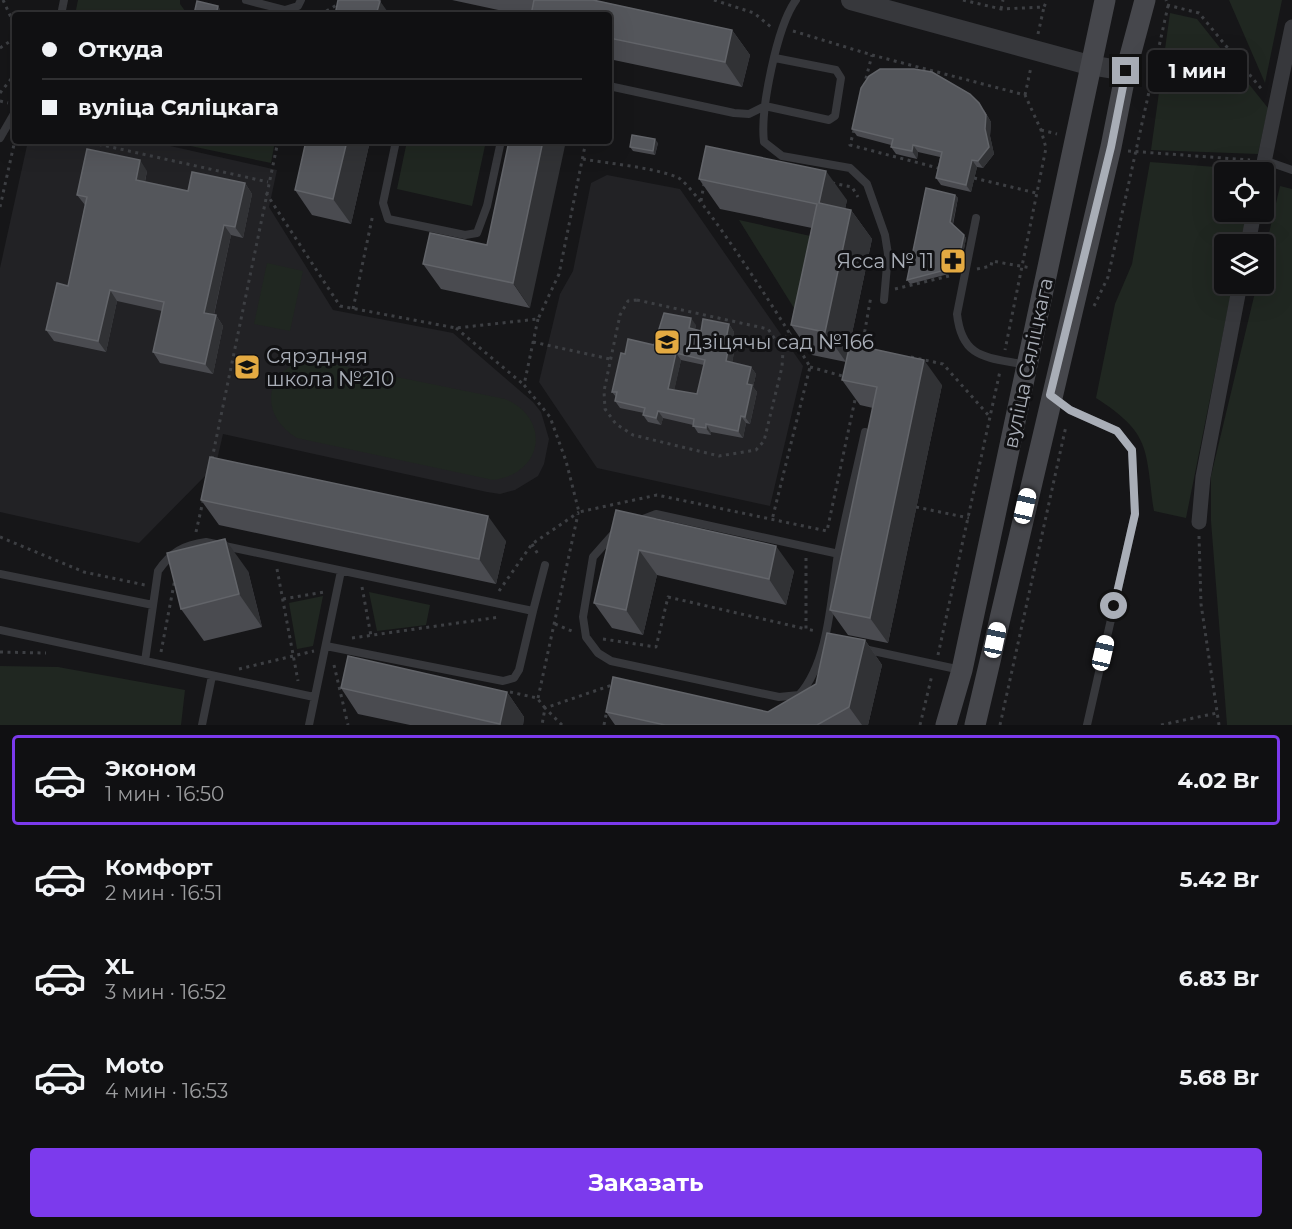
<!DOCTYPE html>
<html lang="ru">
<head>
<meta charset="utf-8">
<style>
  body { margin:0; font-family:Montserrat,sans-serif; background:#1e1e20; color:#f1f3f6; height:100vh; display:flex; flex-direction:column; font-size:22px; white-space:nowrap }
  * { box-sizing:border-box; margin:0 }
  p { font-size:20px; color:#9c9d9f }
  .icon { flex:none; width:33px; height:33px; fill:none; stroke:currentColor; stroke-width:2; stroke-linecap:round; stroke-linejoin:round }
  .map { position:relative; height:725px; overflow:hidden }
  .side { display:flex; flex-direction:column; background:#101012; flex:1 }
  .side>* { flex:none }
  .hud { position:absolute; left:12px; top:12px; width:600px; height:132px; border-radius:6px; box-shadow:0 6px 24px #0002,0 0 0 2px #303032; display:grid; align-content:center; height:132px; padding:0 30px; background:#101012 }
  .fabs { position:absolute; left:1214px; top:162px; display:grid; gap:12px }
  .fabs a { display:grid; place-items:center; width:60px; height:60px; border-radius:6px; background:#101012; box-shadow:0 6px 24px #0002,0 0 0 2px #303032; font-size:30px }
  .end { position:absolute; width:27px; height:27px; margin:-14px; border:8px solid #a9aeb7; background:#111; box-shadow:0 0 0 3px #111 }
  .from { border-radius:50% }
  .bubble { position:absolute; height:42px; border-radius:6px; background:#101012; box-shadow:0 6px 24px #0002,0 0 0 2px #303032; font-size:20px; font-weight:700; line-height:42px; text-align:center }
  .car { position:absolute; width:18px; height:36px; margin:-18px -9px; border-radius:8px; box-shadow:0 0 4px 2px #0007; background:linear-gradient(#fff 24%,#345 0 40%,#fff 0 76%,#345 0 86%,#fff 0) }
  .hud b { display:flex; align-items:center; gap:21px; height:57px; font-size:22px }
  .hud b+b { border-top:2px solid #303032 }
  .hud i { width:15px; height:15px; background:#f1f3f6 }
  ul { padding:10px 0 0; list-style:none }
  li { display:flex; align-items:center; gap:18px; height:90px; margin:0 12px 9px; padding:0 18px; border:3px solid transparent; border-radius:6px }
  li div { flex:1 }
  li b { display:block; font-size:22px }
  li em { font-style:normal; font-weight:700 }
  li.selected { border-color:#7c3aed }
  li>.icon { width:54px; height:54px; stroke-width:1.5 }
  .primary-button { display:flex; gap:12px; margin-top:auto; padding:12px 30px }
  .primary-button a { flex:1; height:69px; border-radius:6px; background:#7c3aed; color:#fff; font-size:24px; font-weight:700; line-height:69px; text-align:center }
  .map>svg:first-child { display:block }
  .built { fill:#222225 }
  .green { fill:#202721 }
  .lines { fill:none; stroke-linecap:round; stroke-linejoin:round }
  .path { stroke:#3d3f43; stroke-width:3; stroke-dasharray:3 4.5; stroke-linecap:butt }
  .service { stroke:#37383c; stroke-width:8 }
  .minor { stroke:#37383c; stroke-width:15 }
  .tertiary { stroke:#37383c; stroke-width:20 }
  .secondary { stroke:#46474c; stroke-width:21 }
  .wall { fill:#4a4b50; fill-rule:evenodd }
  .shaded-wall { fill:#313235 }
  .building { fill:#54565b; stroke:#626469; stroke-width:1.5; fill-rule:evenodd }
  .route { stroke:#a9aeb7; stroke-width:8 }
  .labels { text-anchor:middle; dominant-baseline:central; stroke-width:6; stroke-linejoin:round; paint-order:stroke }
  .poi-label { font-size:20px; fill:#a9aeb7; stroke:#111113; text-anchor:start }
  .street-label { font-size:20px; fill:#a9aeb7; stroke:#111113 }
</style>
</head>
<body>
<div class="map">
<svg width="1292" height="725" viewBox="0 0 1292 725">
  <rect width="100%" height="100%" fill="#161618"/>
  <!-- built -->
  <path class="built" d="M28,141H148L277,170L269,207L333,310L453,333L533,402L541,412L549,439L544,464L538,476L515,490L500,494L487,492L223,434L214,473L209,472L139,543L0,512V268Z
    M607,175L680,189L803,366L770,506L597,468L539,382L560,294L573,271L591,183Z"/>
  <!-- green -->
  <path class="green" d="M78,0H180V4L188,15H75Z
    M1229,0H1282L1265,83Z
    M1170,13L1197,19L1268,108L1258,154L1151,150Z
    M167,141H275L271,163Z
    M407,141H486L472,206L397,189Z
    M1150,162L1256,170L1255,172H1224V212H1247L1241,244H1224V284H1233L1186,518L1154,511C1145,449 1152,434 1096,398L1115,304L1132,264Z
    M1280,186L1292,189V725H1227L1211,521V476L1257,284H1263V259Z
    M739,220L824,239L807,329Z
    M267,263L303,271L290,331L254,324Z
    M308,359L505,399C552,419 543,474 493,480L297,438C258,415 264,370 308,359Z
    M369,592L430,605L426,625L377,631Z
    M323,596L313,646L297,649L289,603Z
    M0,666L58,667L185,690L181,725H0Z"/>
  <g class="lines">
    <!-- path -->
    <path class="path" d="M3,0L15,26
      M714,0L754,13L771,27
      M963,0L1001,9L1044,7L1047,0
      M1167,5L1199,13L1263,91
      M1001,9L1003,0
      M320,15L345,0
      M793,31L872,55L1025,95L1041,130L1046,148L1005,350
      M1038,34L1044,7
      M0,48L15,38
      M864,86L872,55
      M0,93L15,74
      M1025,95L1031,67
      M0,101L8,103
      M854,130L850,145L942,169
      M1041,130L1057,134
      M84,141L268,182
      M1128,151L1250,160
      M583,159C612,164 650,167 677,177C696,184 795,340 810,367L772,520
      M974,178L1036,193
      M832,183L852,187L858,197
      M266,193L340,306L456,328L538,319L559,274L586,141
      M701,201L704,184
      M0,207L15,140
      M977,269L991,266L992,261L1031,268
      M895,289L953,275
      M637,300L768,329L783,351L782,367L764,441L756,450L719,456L633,435L616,424L605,409L604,391L620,315L628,301Z
      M1094,306L1108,277L1168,6L1166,0
      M353,309L373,214
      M538,319L524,385L550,417L566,461L579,512L657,495L827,531L856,395
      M456,328L523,384
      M533,342L610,359
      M778,342L791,333
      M862,347L871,296
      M911,357L943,364L990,417
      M810,367L846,377
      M212,459L278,141
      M916,507L969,518
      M196,532L203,501
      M1199,536L1201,604L1219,725
      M0,537L84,572L145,585
      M532,544L539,556
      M806,558V629L816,631
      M277,569L298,681
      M362,587L371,636
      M499,591L532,544L579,512
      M283,599L325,592
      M555,624L574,632
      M352,638L500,617
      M603,639L656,647L668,597L806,629
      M0,652L46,653
      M161,652L175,579
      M938,655L1000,371
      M334,665L348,725
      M239,669L314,651
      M510,692L537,698L545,708L542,725
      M538,698L578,514
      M562,725L545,708L615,684
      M604,725L607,710
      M920,725L932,675
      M1000,725L1066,426
      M1161,725L1217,713"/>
    <!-- service -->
    <path class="service" d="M246,0L285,10L298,6L301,0
      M796,0C777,26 760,110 764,142L782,156L850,168L867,184L885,235L888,254L884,300
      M61,15L64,0
      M609,86L734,113L749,114L765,106L829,120L835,116L841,78L836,70L775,58
      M0,138L15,112
      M396,141L383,203L388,219L465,235L477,233L487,206L501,141
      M1264,160L1292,170
      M976,218L957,314C962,360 988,357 1026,365
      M1054,398L1070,410L1117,431L1132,450L1135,514L1087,725
      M638,521L656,514L839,554
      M616,531L593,557L583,617L586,637L598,653L611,661L779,697L799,695C829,662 831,597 838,554C846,513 856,473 865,432
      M0,574L153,605
      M533,611L545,565
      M0,630L314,697
      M864,649L961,670
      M145,661L158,571C171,552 184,545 206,542L533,611L519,670L514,678L503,681L326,646
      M202,725L212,676
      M309,725L341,571"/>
    <!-- minor -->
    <path class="minor" d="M1262,172L1292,27
      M1248,244L1254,212
      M1199,522L1203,477L1240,284"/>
    <!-- tertiary -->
    <path class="tertiary" d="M851,0L1089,65L1126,71"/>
    <!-- secondary -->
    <path class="secondary" d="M946,725L962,670L1105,0
      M975,725L1111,147L1126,71L1145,0"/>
  </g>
  <!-- wall -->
  <path class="wall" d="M452,0H594L732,30L750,55L742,87L609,59V15H522Z
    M984,110L991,122L990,136L994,154L983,168L977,167L971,192L941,185L936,178L940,157L918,152L917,159L896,154L891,147V145L857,136L852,129Z
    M306,141H370L351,224L312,215L295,190Z
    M658,143L655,155L633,151L630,147Z
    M147,171L145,182L188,191L245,183L252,194L243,238L231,235L214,315H216L223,326L213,374L160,363L153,352L162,311L117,301L106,352L54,341L46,330L68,286L85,205L77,195Z
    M699,179L847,200L845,209L851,210L872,239L846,362L812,355L791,325L812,228L720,209Z
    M955,195L958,198L953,225L966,238L960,271L910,284L907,280Z
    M487,245L530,308L441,289L423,264Z
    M729,324L734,332L732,343L735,347L732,363L751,367L756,374L753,387L757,392L750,424L746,423L743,438L711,432V435L698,433L693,425L663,418L661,425L648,422L643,415L644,413L620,408L615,401L616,397L612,392L625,354L654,345L696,325L695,329L701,331ZM681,360L704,365L697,394L674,390Z
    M842,380L942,385L888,643L848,635L830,610L873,408L860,405Z
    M201,500L506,541L496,584L219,525Z
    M616,510L794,571L786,605L657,575L643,635L612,628L594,603Z
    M248,571L262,627L204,641L181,609Z
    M865,640L882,665L868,725H615L606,712H768L816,684Z
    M341,688L507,692L524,717L523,725H410L358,714Z"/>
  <!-- shaded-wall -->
  <path class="shaded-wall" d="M380,1L390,15H376Z
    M218,6L220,9L219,15H216Z
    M732,30L750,55L742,87L725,62Z
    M979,103L991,122L990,136L994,154L983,168L978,161Z
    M655,139L658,143L655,155L653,151Z
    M347,141H370L351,224L333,199Z
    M543,141H566L530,308L513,283Z
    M913,145L918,152L917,159L912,151Z
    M140,160L147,171L143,190L136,180Z
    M972,160L977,167L971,192L966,185Z
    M826,171L847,200L840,233L819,203Z
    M245,183L252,194L243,238L235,227Z
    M955,195L958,198L952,226L950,222Z
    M851,210L872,239L846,362L825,332Z
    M224,225L231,235L212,323L204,313Z
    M964,235L966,238L960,271L957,267Z
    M110,290L117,301L106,352L98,341Z
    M216,315L223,326L213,374L205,364Z
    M691,318L696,325L694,335L689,328Z
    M729,324L734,332L732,343L735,347L731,369L726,361V339Z
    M676,353L681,360L673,396L668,389Z
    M924,360L942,385L888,643L870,618Z
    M751,367L756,374L753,387L757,392L750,424L745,417L747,384Z
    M658,411L663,418L661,425L656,418Z
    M741,416L746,423L743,438L738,431Z
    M706,424L711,432V435L706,428Z
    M488,516L506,541L496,584L479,559Z
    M225,539L248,571L262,627L239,594Z
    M776,546L794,571L786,605L769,579Z
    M639,550L657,575L643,635L626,610Z
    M865,640L882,665L868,725H862L849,707Z
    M507,692L524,717L523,725H501L500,724Z"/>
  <!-- building -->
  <path class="building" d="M338,0H377L380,1L376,15H335Z
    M534,0H593L732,30L725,62L609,38V15H531Z
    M197,1L218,6L216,15L194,14Z
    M880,69H914L932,72L970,94L979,103L986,115L985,129L989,147L978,161L972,160L966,185L936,178L942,152L913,145L912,151L891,147L893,139L852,129L861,88L869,76Z
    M632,135L655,139L653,151L630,147Z
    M306,141H347L333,199L295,190Z
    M509,141H543L513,283L423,264L430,233L487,245Z
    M706,146L826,171L819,203L851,210L825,332L791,325L817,204L699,179Z
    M87,149L140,160L136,180L188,191L192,172L245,183L235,227L224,225L204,313L216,315L205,364L153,352L164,302L110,290L98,341L46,330L57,283L68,286L87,197L77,195Z
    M926,188L955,195L950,222L964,235L957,267L907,280Z
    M664,313L691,318L689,328L701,331L703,319L729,324L726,339L730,340L726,361L751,367L747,384L752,385L745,417L741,416L738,431L706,424V428L693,426L694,419L658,411L656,418L643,415L645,408L615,401L617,392H612L621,353L625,354L628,339L654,345ZM676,353L705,360L697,394L668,389Z
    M850,344L924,360L870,618L830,610L877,387L842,380Z
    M210,457L488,516L479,559L201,500Z
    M616,510L776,546L769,579L639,550L626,610L594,603Z
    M225,539L239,594L181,609L167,553Z
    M827,633L865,640L849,707L817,725H665L606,712L613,677L768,712L816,684Z
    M348,656L507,692L500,724L341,688Z"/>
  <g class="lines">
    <!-- route -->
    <path class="route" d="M1114,606L1135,514L1132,450L1117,431L1070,410L1050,395L1111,147L1126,71"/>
  </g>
  <!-- icons -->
  <defs>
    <symbol id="pharmacy-square" viewBox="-11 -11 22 22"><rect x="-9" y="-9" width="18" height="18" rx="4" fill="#e4aa42" stroke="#111113"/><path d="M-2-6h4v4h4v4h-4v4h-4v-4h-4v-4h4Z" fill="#111"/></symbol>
    <symbol id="school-square" viewBox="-11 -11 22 22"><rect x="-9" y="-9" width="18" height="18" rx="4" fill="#e4aa42" stroke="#111113"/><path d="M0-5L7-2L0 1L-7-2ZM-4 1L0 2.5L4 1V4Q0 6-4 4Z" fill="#111"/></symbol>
  </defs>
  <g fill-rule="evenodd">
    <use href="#pharmacy-square" x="938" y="246" width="30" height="30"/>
    <use href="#school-square" x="652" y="327" width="30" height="30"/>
    <use href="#school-square" x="232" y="352" width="30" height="30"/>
  </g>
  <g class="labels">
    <!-- poi labels -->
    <g class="poi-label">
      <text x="934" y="261" text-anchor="end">Ясса № 11</text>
      <text x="686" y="342">Дзіцячы сад №166</text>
      <text x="266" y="356">Сярэдняя<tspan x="266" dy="23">школа №210</tspan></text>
    </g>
    <!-- street labels -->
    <g class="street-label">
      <text transform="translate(1028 363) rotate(-78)">вуліца Сяліцкага</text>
    </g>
  </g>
</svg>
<div class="fabs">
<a><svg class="icon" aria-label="locate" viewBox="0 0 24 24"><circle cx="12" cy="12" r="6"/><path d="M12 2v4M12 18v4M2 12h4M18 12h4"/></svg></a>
<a><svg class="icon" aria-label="layers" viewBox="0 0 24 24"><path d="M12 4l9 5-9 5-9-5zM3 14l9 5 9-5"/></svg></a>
</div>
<i class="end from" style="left:1114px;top:606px"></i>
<i class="end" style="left:1126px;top:71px"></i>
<div class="bubble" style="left:1148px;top:50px;width:99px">1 мин</div>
<i class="car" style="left:1025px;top:506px;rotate:13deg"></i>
<i class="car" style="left:995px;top:640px;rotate:12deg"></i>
<i class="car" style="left:1103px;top:653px;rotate:13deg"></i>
<div class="hud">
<b><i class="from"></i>Откуда</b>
<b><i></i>вуліца Сяліцкага</b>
</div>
</div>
<section class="side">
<ul>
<li class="selected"><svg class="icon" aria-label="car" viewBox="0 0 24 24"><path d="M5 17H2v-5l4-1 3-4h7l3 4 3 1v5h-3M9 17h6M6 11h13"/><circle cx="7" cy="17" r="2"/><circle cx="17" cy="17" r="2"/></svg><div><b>Эконом</b><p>1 мин · 16:50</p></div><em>4.02 Br</em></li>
<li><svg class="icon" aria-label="car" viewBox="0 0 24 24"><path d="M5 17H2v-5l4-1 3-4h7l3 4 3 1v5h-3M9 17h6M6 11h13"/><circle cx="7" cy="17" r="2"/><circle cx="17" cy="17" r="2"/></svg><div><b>Комфорт</b><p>2 мин · 16:51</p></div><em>5.42 Br</em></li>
<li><svg class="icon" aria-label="car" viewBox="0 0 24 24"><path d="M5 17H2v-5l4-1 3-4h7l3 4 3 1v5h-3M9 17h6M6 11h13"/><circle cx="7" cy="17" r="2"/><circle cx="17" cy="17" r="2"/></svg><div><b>XL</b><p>3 мин · 16:52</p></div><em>6.83 Br</em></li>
<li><svg class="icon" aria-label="car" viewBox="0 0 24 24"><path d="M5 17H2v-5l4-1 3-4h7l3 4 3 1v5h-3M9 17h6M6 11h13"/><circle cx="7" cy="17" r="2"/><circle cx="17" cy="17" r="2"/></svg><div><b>Moto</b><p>4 мин · 16:53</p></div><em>5.68 Br</em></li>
</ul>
<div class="primary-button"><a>Заказать</a></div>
</section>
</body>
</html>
